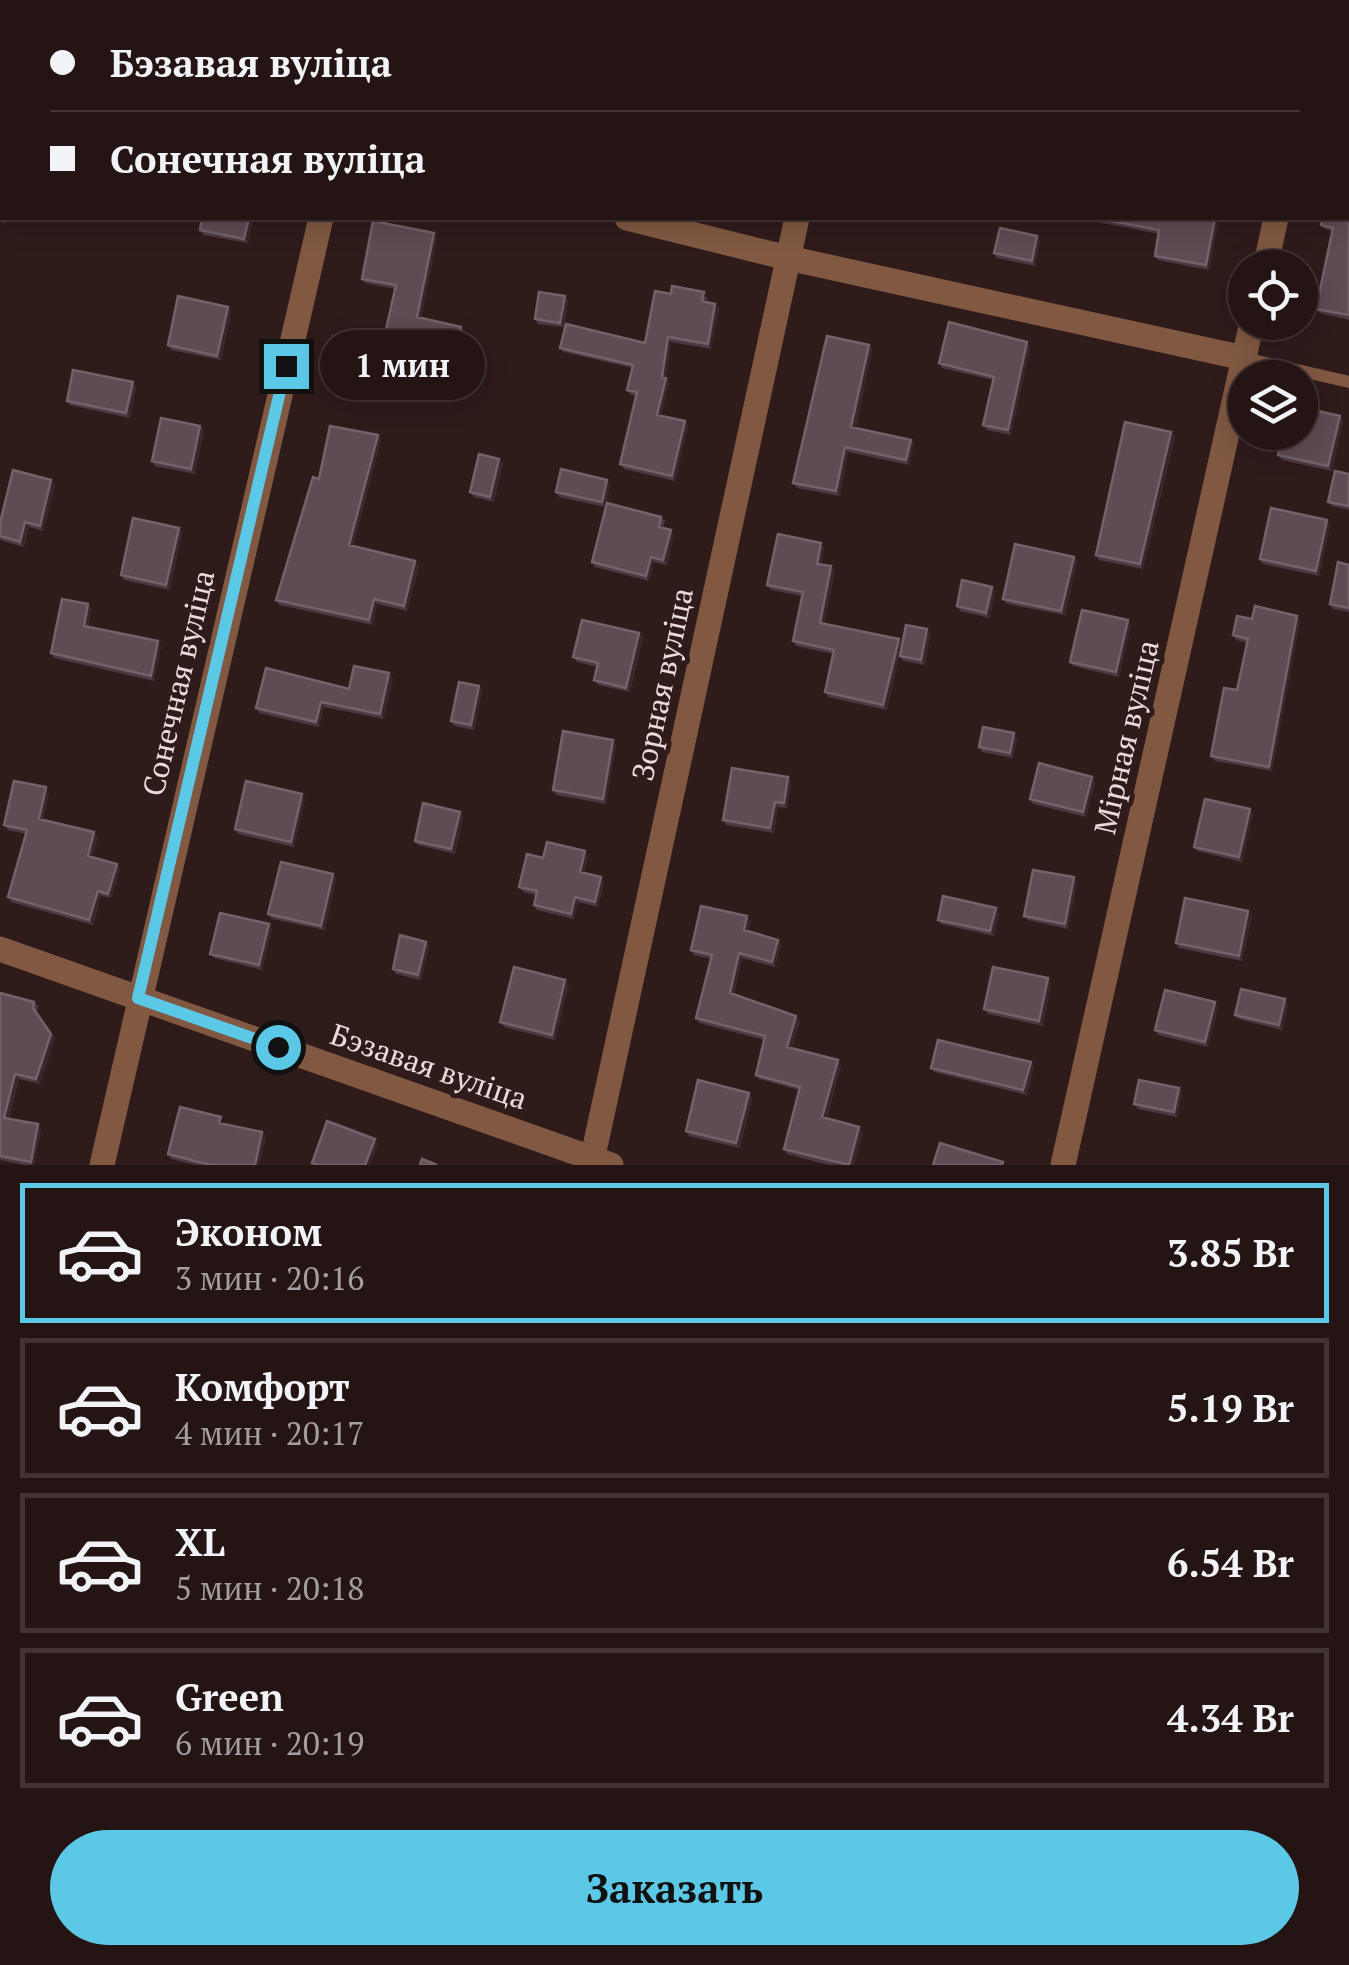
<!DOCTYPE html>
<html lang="ru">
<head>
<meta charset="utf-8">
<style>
  body { margin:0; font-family:"PT Serif",serif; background:#302122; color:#f1f3f6; height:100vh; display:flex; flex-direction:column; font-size:38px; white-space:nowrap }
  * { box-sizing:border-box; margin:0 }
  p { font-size:32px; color:#a39ea0 }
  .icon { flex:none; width:55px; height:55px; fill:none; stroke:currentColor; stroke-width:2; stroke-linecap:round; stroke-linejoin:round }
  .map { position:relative; height:1165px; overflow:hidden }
  .drawer { display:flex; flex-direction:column; background:#241414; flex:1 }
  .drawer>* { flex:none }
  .guide { position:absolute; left:0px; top:0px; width:1350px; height:220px; box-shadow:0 5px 25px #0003,0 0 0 2px #413334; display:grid; align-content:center; height:220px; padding:0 50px; background:#241414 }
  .buttons { position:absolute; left:1228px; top:250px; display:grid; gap:20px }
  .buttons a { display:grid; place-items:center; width:90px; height:90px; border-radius:50%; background:#241414; box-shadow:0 5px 25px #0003,0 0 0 2px #413334; font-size:50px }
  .end { position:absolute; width:45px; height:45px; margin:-22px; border:12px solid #5bc8e6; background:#111; box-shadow:0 0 0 5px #111 }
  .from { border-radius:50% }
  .bubble { position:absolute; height:70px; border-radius:35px; background:#241414; box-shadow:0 5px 25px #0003,0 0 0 2px #413334; font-size:32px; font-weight:700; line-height:70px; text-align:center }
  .guide b { display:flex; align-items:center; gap:35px; height:95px; font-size:38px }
  .guide b+b { border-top:2px solid #413334 }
  .guide i { width:25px; height:25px; background:#f1f3f6 }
  ul { padding:18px 0 0; list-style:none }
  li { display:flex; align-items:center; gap:30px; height:140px; margin:0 20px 15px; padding:0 30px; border:5px solid #413334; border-radius:0px }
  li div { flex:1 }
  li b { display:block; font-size:38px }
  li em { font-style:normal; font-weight:700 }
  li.selected { border-color:#5bc8e6 }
  li>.icon { width:90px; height:90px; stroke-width:1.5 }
  .action { display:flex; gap:20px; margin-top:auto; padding:20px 50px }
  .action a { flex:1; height:115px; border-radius:60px; background:#5bc8e6; color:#111; font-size:40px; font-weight:700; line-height:115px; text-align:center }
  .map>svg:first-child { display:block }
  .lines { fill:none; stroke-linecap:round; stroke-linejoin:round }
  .lane { stroke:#815943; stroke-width:12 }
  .street { stroke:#815943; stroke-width:25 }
  .wall { fill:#4d3943 }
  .shaded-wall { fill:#3a262c }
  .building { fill:#5e4b54; stroke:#746169; stroke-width:2.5 }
  .route { stroke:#5bc8e6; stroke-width:12 }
  .labels { text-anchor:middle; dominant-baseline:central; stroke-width:10; stroke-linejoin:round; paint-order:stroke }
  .street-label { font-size:30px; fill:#eadbda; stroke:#301b1b }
</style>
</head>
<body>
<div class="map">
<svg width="1349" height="1165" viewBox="0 0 1349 1165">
  <rect width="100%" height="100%" fill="#301b1b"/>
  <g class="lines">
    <!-- lane -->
    <path class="lane" d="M1244,358L1349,382"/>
    <!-- street -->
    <path class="street" d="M370,2L371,0
      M846,2L847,0
      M1325,2V0
      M0,66L2,67
      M627,218L788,258L1244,358
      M1265,268L1276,218
      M0,949L611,1165
      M102,1165L321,218
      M591,1165L797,218
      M1063,1165L1252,322"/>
  </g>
  <!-- wall -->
  <path class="wall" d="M1349,196V320L1320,313L1316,309L1333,231L1325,229L1321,225Z
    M202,218H253L248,243L203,235L200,230Z
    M1090,218H1219L1209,270L1158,260L1155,256L1159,234L1092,221Z
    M437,238L421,318L461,327L464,331L459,354L388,339L385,334L395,289L365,283L362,279Z
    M1040,241L1035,266L997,258L994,253Z
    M671,294L707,297L706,302L715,304L719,309L711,349L671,342L666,377L669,382L661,416L688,426L675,481L624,469L620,464L636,396L631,395L627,390L632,368L564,352L560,348L645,343Z
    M565,296L568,301L564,327L538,324L535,319Z
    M228,307L231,312L221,360L171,350L168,345Z
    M347,340L402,347L394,387L385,386L382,398L339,389L336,384L338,374L330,372L327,367Z
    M1027,342L1030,347L1011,435L987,430L983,425L993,380L942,368L939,363Z
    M869,345L872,349L856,428L911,440L914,444L909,465L848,452L840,496L797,488L793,483Z
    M136,387L130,418L70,405L67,401Z
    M1340,416L1343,421L1332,471L1282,460L1278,455Z
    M200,426L204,431L195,474L155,466L152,461Z
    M1171,432L1175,437L1143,569L1099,560L1096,555Z
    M378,435L381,440L353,546L419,566L407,611L377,604L373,625L279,605L276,600L319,479Z
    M499,459L503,464L494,502L474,497L470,492Z
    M1349,474V510L1332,506L1328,502Z
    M51,480L55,485L43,531L29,527L24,547L0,540V523Z
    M607,480L610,485L605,507L559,497L556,492Z
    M661,517L665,521L663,528L671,530L674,535L667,565L654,562L649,581L595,567L592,562Z
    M1327,520L1330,525L1319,576L1263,564L1260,559Z
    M182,532L170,590L124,580L121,575Z
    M824,548L821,564L831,566L835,571L824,624L899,639L902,644L927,629L930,633L925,665L903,661L900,656L901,648L887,710L828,697L825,692L833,654L796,646L793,641L802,596L771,590L767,585Z
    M1074,557L1077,562L1065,615L1007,604L1003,599Z
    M1349,565V612L1333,609L1330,604Z
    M992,587L995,592L990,618L960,611L957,606Z
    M88,604L91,609L88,627L161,646L154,681L54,658L51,653Z
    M1297,616L1300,620L1272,771L1215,761L1211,756L1237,690L1247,643L1236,640L1233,635L1252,619Z
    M1131,625L1119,677L1073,666L1070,662Z
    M643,637L630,692L598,685L594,680L597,667L577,662L573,657Z
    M393,678L384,719L324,707L319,727L259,713L256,708Z
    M479,686L482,691L474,730L454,726L451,721Z
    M1017,737L1013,758L982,752L979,747Z
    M616,744L606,804L556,795L553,790Z
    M788,777L791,782L787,808L778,807L774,833L726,825L723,820Z
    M1092,777L1095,782L1086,817L1033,804L1030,799Z
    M49,792L43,820L98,837L92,857L117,864L120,869L111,898L101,896L93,925L11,902L8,897L26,834L8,830L4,825Z
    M305,799L294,847L238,834L235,829Z
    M460,812L463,817L455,854L418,845L415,841Z
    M1253,814L1242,862L1197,851L1194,847Z
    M588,856L584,873L601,877L604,882L598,907L578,902L574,919L537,910L534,905L536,895L523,892L519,887L543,858Z
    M333,874L336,879L325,930L272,919L268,914Z
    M1074,877L1077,882L1068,929L1028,920L1024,916Z
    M1248,911L1252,916L1242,961L1179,948L1176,943Z
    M999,913L994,936L941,924L938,920Z
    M751,921L748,932L778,940L781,945L775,967L742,958L734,994L800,1021L792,1048L838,1060L841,1065L827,1118L859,1127L863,1132L854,1165H829L787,1154L784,1149L799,1090L759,1079L756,1075L764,1040L699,1023L696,1018L711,959L694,955L691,950Z
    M269,924L272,929L262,970L214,958L210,954Z
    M426,942L429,946L421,980L396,974L393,969Z
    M1051,983L1043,1026L988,1014L984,1009Z
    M569,984L555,1040L504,1027L500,1022Z
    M0,993L34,1002L38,1006L36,1013L55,1038L40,1084L19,1079L9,1119L38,1124L41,1129L34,1165H24L0,1160Z
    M1285,999L1288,1004L1282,1030L1238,1019L1235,1015Z
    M1218,1007L1208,1047L1158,1035L1155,1030Z
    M1031,1062L1034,1067L1027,1095L934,1072L931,1068Z
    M1182,1092L1177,1117L1138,1109L1134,1104Z
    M749,1093L752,1098L740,1148L689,1136L686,1131Z
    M224,1122V1124L262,1132L266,1136L259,1165H195L171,1159L168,1154Z"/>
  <!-- shaded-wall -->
  <path class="shaded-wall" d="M249,218H253L248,243L244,239Z
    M1215,218H1219L1209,270L1206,265Z
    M434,233L437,238L420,322L417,317Z
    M1037,236L1040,241L1035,266L1032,261Z
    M565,296L568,301L564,327L560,323Z
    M715,304L719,309L711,349L708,344Z
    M228,307L231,312L221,360L217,356Z
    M461,327L464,331L459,354L456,349Z
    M668,337L671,342L665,381L662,377Z
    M399,342L402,347L394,387L390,383Z
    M1027,342L1030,347L1011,435L1008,430Z
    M869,345L872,349L855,432L851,427Z
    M666,378L669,382L661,419L657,415Z
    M381,381L385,386L382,398L379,393Z
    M133,382L136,387L130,418L126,413Z
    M1340,416L1343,421L1332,471L1328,466Z
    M685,421L688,426L675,481L672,476Z
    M200,426L204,431L195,474L191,469Z
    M1171,432L1175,437L1143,569L1140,564Z
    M378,435L381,440L352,549L349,545Z
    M911,440L914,444L909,465L906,460Z
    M845,447L848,452L840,496L836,491Z
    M499,459L503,464L494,502L490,497Z
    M51,480L55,485L43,531L40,526Z
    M607,480L610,485L605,507L602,502Z
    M1327,520L1330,525L1319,576L1316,571Z
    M25,522L29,527L24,547L20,542Z
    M179,528L182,532L170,590L166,585Z
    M671,530L674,535L667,565L663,560Z
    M821,543L824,548L820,568L817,564Z
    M651,557L654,562L649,581L646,576Z
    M1074,557L1077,562L1065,615L1061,611Z
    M415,561L419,566L407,611L404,606Z
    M831,566L835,571L823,628L820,623Z
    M992,587L995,592L990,618L986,613Z
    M374,599L377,604L373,625L369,620Z
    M88,604L91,609L87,630L84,626Z
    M1297,616L1300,620L1272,771L1269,767Z
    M1128,620L1131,625L1119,677L1116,672Z
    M927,629L930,633L925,665L921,660Z
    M639,633L643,637L630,692L626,688Z
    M899,639L902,644L887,710L883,705Z
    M158,641L161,646L154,681L151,676Z
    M389,673L393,678L384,719L380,714Z
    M479,686L482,691L474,730L471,725Z
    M321,702L324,707L319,727L316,722Z
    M1014,733L1017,737L1013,758L1010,753Z
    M613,740L616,744L606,804L603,799Z
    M788,777L791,782L787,808L784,803Z
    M1092,777L1095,782L1086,817L1083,812Z
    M46,787L49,792L42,824L39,819Z
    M302,794L305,799L294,847L291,842Z
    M775,802L778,807L774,833L770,828Z
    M1250,809L1253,814L1242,862L1239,857Z
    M460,812L463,817L455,854L451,849Z
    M94,832L98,837L91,861L88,856Z
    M585,851L588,856L583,877L580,872Z
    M117,864L120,869L111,898L108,894Z
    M333,874L336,879L325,930L321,926Z
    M601,877L604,882L598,907L595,902Z
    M1074,877L1077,882L1068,929L1065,924Z
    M98,891L101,896L93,925L89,920Z
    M575,897L578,902L574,919L571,914Z
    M996,908L999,913L994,936L990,931Z
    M1248,911L1252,916L1242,961L1239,956Z
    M747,916L751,921L748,935L744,930Z
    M269,924L272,929L262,970L259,965Z
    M778,940L781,945L775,967L772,962Z
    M426,942L429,946L421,980L418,975Z
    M739,953L742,958L733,998L730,993Z
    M1048,978L1051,983L1043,1026L1039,1021Z
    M565,980L569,984L555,1040L552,1035Z
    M1285,999L1288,1004L1282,1030L1279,1025Z
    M1215,1002L1218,1007L1208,1047L1205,1042Z
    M796,1016L800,1021L791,1052L787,1047Z
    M51,1034L55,1038L40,1084L36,1079Z
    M838,1060L841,1065L826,1122L822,1117Z
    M1031,1062L1034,1067L1027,1095L1023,1090Z
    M15,1074L19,1079L8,1123L4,1118Z
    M1179,1088L1182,1092L1177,1117L1174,1112Z
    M749,1093L752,1098L740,1148L736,1143Z
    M38,1124L41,1129L34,1165H33L31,1162Z
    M859,1127L863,1132L854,1165H849Z
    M262,1132L266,1136L259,1165H255Z
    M375,1139L378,1144L370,1165H365Z"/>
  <!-- building -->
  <path class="building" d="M436,0H471V2H447Z
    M704,0H776L775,2H703Z
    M1080,0H1116L1128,2H1079Z
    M1202,0H1264L1263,2H1201Z
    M0,188L2,189L4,221L0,220Z
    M1348,196H1349V315L1316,309L1333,228L1321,225L1323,218H1348Z
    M202,218H249L244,239L200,230Z
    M1096,218H1215L1206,265L1155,256L1159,230Z
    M373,221L434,233L417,317L461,327L456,349L385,334L396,285L362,279Z
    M1000,228L1037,236L1032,261L994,253Z
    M672,286L704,292L702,301L715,304L708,344L668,337L662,377L666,378L657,415L685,421L672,476L620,464L637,392L627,390L633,365L560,348L566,324L645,343L655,291L671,294Z
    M539,292L565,296L560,323L535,319Z
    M178,296L228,307L217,356L168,345Z
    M949,322L1027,342L1008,430L983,425L994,377L939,363Z
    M349,331L399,342L390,383L381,381L379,393L336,384L339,370L327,367L333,336L347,340Z
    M827,336L869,345L851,427L911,440L906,460L845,447L836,491L793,483Z
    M73,370L133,382L126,413L67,401Z
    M1300,407L1340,416L1328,466L1278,455L1284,432H1300Z
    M161,418L200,426L191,469L152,461Z
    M1125,422L1171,432L1140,564L1096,555Z
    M330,426L378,435L349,545L415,561L404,606L374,599L369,620L276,600L313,477L319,479Z
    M479,454L499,459L490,497L470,492Z
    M561,469L607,480L602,502L556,492Z
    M13,470L51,480L40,526L25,522L20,542L0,536V523Z
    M1335,471L1349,474V506L1328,502Z
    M607,503L661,517L659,527L671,530L663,560L651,557L646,576L592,562Z
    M1271,508L1327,520L1316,571L1260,559Z
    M133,518L179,528L166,585L121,575Z
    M778,534L821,543L817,564L831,566L820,623L899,639L883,705L825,692L834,650L793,641L803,592L767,585Z
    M1015,544L1074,557L1061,611L1003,599Z
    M1338,562L1349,565V608L1330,604Z
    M962,580L992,587L986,613L957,606Z
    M62,599L88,604L84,626L158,641L151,676L51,653Z
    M1255,606L1297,616L1269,767L1211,756L1224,688L1237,690L1248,639L1233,635L1237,616L1252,619Z
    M1082,610L1128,620L1116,672L1070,662Z
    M582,620L639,633L626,688L594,680L598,663L573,657Z
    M906,625L927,629L921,660L900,656Z
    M354,666L389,673L380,714L321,702L316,722L256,708L266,668L349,689Z
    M459,682L479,686L471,725L451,721Z
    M983,727L1014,733L1010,753L979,747Z
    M563,731L613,740L603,799L553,790Z
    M1039,763L1092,777L1083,812L1030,799Z
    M732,768L788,777L784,803L775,802L770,828L723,820Z
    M14,781L46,787L39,819L94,832L88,856L117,864L108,894L98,891L89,920L8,897L27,830L4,825Z
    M246,781L302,794L291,842L235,829Z
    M1205,799L1250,809L1239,857L1194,847Z
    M423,803L460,812L451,849L415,841Z
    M547,842L585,851L580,872L601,877L595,902L575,897L571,914L534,905L537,891L519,887L527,854L543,858Z
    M281,862L333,874L321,926L268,914Z
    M1033,870L1074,877L1065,924L1024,916Z
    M943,896L996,908L990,931L938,920Z
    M1185,898L1248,911L1239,956L1176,943Z
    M701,906L747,916L744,930L778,940L772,962L739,953L730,993L796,1016L787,1047L838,1060L822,1117L859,1127L849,1165L784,1149L800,1087L756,1075L765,1036L696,1018L712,955L691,950Z
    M220,913L269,924L259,965L210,954Z
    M400,935L426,942L418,975L393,969Z
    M514,967L565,980L552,1035L500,1022Z
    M993,967L1048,978L1039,1021L984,1009Z
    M1241,989L1285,999L1279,1025L1235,1015Z
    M1165,990L1215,1002L1205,1042L1155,1030Z
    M0,993L34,1002L33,1008L51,1034L36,1079L15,1074L4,1118L38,1124L31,1162L0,1156Z
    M938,1040L1031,1062L1023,1090L931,1068Z
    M698,1080L749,1093L736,1143L686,1131Z
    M1139,1080L1179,1088L1174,1112L1134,1104Z
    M180,1107L221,1117L219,1123L262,1132L255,1165H210L168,1154Z
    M327,1121L375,1139L365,1165H317L312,1163Z
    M940,1143L1003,1162L1002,1165H933Z
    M422,1159L437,1165H420Z"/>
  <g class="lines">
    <!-- route -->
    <path class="route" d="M278,1047L138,998L286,366"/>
  </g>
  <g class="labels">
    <!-- street labels -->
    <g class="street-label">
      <text transform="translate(178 683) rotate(-77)">Сонечная вуліца</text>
      <text transform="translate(662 684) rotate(-78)">Зорная вуліца</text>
      <text transform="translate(1126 737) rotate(-77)">Мірная вуліца</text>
      <text transform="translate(429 1066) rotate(19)">Бэзавая вуліца</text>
    </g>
  </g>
</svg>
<div class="buttons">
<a><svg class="icon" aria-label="locate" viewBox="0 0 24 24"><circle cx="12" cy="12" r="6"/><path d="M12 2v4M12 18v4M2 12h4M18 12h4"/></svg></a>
<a><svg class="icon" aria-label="layers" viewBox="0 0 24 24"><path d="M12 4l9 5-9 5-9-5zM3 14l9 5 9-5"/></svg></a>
</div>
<i class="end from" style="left:278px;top:1047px"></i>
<i class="end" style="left:286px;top:366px"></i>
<div class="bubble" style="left:320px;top:330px;width:165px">1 мин</div>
<div class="guide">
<b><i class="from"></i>Бэзавая вуліца</b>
<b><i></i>Сонечная вуліца</b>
</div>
</div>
<section class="drawer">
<ul>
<li class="selected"><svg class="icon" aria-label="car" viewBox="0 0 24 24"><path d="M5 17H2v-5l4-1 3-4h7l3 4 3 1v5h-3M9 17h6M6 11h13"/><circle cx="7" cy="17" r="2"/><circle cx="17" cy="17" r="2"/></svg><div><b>Эконом</b><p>3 мин · 20:16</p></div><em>3.85 Br</em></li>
<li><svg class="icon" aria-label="car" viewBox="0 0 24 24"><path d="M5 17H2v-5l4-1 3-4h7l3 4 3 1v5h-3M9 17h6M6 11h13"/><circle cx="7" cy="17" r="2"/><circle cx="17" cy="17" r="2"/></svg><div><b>Комфорт</b><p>4 мин · 20:17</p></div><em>5.19 Br</em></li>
<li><svg class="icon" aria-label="car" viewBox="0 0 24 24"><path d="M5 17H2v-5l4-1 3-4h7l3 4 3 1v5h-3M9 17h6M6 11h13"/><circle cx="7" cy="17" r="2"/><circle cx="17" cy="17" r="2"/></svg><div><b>XL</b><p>5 мин · 20:18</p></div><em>6.54 Br</em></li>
<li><svg class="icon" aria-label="car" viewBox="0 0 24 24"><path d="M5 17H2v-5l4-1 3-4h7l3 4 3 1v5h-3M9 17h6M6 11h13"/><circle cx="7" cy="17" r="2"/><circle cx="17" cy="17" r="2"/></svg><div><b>Green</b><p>6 мин · 20:19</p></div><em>4.34 Br</em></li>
</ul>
<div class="action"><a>Заказать</a></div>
</section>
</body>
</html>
